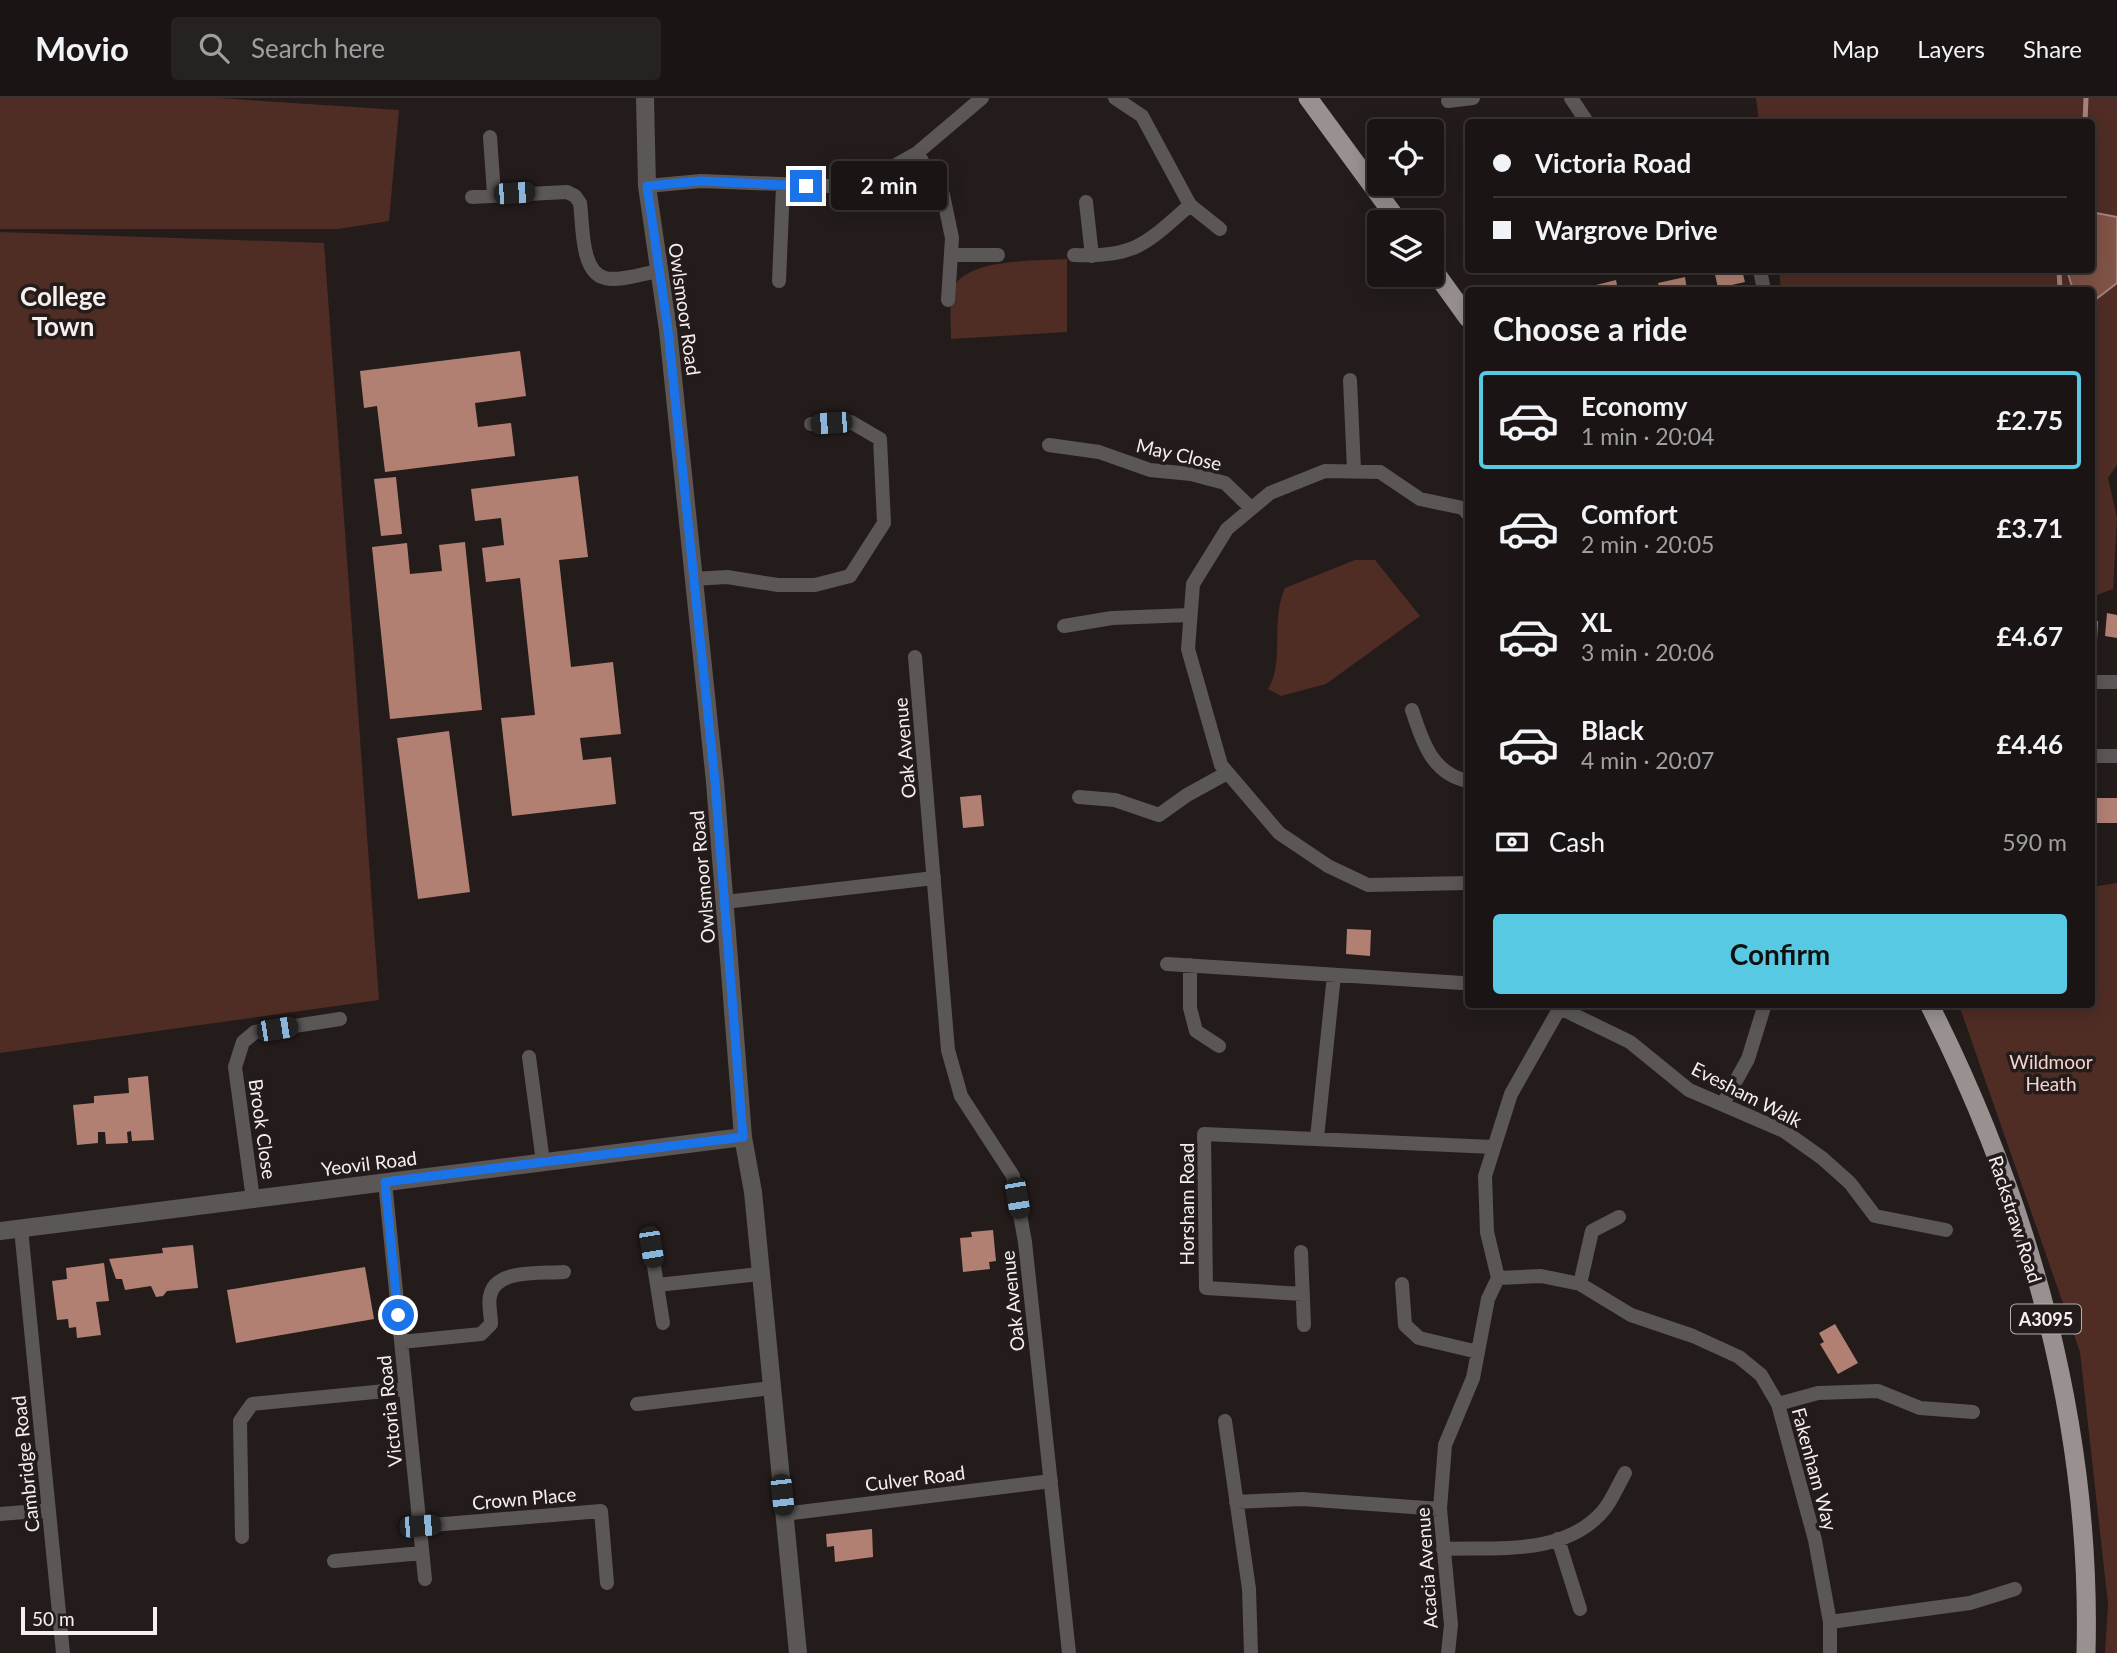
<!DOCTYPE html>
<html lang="en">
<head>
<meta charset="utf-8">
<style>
  body { margin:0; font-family:Lato,sans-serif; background:#272222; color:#f1f3f6; height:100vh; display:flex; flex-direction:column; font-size:26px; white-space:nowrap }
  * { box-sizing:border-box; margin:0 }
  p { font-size:23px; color:#9f9fa0 }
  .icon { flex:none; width:38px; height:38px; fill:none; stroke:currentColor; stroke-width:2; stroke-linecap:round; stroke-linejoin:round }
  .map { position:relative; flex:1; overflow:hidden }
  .drawer { position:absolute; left:1465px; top:189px; width:630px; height:721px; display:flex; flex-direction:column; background:#1a1514; border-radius:7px; box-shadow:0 4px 18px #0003,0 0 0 2px #383434 }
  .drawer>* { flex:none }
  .banner { position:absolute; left:1465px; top:21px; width:630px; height:154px; border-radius:7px; box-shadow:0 4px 18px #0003,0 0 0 2px #383434; display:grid; align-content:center; height:154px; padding:0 28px; background:#1a1514 }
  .controls { position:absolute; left:1367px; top:21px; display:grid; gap:14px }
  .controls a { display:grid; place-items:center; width:77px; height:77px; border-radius:7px; background:#1a1514; box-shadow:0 4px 18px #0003,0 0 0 2px #383434; font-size:35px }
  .scale { position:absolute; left:21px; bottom:18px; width:136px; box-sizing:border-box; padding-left:7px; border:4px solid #f5f0ee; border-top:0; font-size:19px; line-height:24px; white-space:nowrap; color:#f5f0ee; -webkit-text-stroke:5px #231c1b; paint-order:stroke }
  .end { position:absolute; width:32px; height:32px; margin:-16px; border:9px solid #1a73e8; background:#fff; box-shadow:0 0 0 4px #fff }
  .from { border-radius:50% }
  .bubble { position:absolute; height:49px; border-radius:7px; background:#1a1514; box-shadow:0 4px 18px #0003,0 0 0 2px #383434; font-size:23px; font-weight:700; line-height:49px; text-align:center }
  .car { position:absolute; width:21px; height:42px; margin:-21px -10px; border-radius:9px; box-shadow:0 0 5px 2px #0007; background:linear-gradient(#222 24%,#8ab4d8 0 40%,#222 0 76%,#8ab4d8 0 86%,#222 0) }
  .banner b { display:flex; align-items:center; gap:24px; height:66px; font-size:26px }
  .banner b+b { border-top:2px solid #383434 }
  .banner i { width:18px; height:18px; background:#f1f3f6 }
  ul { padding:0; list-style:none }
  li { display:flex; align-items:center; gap:21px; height:98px; margin:0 14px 10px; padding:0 14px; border:4px solid transparent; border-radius:7px }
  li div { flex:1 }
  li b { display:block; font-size:26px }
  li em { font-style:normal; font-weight:700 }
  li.active { border-color:#57c9e3 }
  li>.icon { width:63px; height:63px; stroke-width:1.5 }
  h2 { padding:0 28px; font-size:32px; line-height:84px }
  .pay { display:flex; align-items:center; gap:18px; height:77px; padding:0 28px; font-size:26px }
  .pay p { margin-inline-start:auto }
  .cta { display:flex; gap:14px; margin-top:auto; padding:14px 28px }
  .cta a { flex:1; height:80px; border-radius:7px; background:#57c9e3; color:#111; font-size:28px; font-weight:700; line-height:80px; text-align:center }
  header { display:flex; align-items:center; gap:42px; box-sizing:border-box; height:98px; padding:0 35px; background:#1a1514; border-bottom:2px solid #383434 }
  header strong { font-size:33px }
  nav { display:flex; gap:38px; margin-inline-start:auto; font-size:24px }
  .search { width:490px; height:63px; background:#272222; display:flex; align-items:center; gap:18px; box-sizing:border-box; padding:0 24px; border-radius:7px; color:#9f9fa0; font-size:26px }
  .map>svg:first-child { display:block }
  .green { fill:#4f2d25 }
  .water { fill:#815347; stroke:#a48279; stroke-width:2 }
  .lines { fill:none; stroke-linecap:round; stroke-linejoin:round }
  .stream { stroke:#a48279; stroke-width:5 }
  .building { fill:#b28073 }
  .minor { stroke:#5b5756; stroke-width:14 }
  .tertiary { stroke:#5b5756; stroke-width:18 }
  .primary { stroke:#98918f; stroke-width:19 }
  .route { stroke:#1a73e8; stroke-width:9 }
  .labels { text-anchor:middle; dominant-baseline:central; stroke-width:7; stroke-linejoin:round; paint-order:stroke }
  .shield { fill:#231c1b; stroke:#b6b0af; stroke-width:2 }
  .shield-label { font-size:18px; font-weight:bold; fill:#f5f0ee }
  .street-label { font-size:19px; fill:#f5f0ee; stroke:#231c1b }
  .park-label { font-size:19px; fill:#f5d4cc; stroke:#231c1b }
  .district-label { font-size:26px; font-weight:bold; fill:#f5f0ee; stroke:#231c1b }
</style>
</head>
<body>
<header>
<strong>Movio</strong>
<div class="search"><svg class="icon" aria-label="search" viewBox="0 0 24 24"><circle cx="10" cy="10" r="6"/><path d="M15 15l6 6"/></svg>Search here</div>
<nav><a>Map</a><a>Layers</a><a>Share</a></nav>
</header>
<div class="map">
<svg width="2117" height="1555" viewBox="0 0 2117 1555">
  <rect width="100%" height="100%" fill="#231c1b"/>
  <!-- green -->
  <path class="green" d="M0,0H218L399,12L389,123L338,131H0Z
    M1756,0H2117V367L2108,380L2117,420L2113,491L2091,499V192H1781L1779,172H2091V24H1759Z
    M0,134L324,145L379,902L0,955Z
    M1067,161V234L951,241C951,226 949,206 953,192C962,160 1039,163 1067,161Z
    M1355,462H1375L1420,518L1326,586L1281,598L1268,591C1285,565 1270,523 1285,490Z
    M2117,785V1555H2105L2108,1506L2080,1254L1959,907L2091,906V789Z"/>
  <!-- water -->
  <path class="water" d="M2091,114L2117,119V185L2091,205V192H2073L2067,172H2091Z"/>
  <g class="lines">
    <!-- stream -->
    <path class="stream" d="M2085,24L2086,0
      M2059,172L2060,192"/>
  </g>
  <!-- building -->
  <path class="building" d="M1714,172H1742L1745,184L1718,190Z
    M1685,179L1687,192H1660L1658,185Z
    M1616,182L1618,192H1593L1592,188Z
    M520,253L526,298L475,305L478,329L511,325L515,358L385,374L377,308L364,310L360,273Z
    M578,378L588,459L559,462L571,569L613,564L621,636L580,640L583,662L611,659L616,706L512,718L501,620L535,617L520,480L486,484L482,450L504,447L501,420L475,423L471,391Z
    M396,379L402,436L381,438L374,381Z
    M465,444L482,612L390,621L372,449L407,445L410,476L442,473L439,447Z
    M2107,515L2117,517V540L2105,538Z
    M2091,523H2098L2097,543H2091Z
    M449,633L470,794L418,801L397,640Z
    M981,697L984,728L963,730L960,699Z
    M2095,700H2117V725H2096Z
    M1347,831L1371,832L1370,858L1346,856Z
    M148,978L154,1042L132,1043L131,1033L127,1034L128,1045L106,1046L105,1034H98V1045L77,1047L73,1007L94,1005V998L129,995L128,980Z
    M993,1132L996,1163L989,1164L990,1171L963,1174L960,1140L972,1139L971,1134Z
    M193,1147L198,1190L167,1193L163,1198L156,1199L151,1188L125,1192L122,1181H116L109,1161L163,1155L162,1150Z
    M104,1165L109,1203L96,1204L101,1237L77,1240L76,1229L69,1230L68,1221L57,1222L52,1183L67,1181L66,1170Z
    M365,1169L374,1221L236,1245L227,1192Z
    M1835,1226L1858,1265L1838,1276L1820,1246L1824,1244L1819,1235Z
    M872,1431L873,1459L835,1464L834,1448L827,1449L826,1436Z"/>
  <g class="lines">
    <!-- minor -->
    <path class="minor" d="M1115,0L1142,18L1190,107L1220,131
      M1571,0L1587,24
      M1448,3L1473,0
      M490,39L494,96
      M917,55L943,97L952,140L948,202
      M647,88L701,83L830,88L878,77L917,55L982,0
      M472,99L567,94L575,98L580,105C583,125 580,174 605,180C620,184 644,175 659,173
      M1086,104L1092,158
      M953,157H998
      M1074,157C1135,160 1147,145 1190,107
      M1760,172L1764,192
      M779,183L783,88
      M1350,282L1354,372
      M1049,347L1099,354L1150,372L1191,376L1225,385L1251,410
      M1468,416L1463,410L1420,401L1380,374L1325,373L1270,395L1227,431L1193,486L1188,551L1221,667L1279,735L1328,768L1368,787L1468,785
      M693,481L727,479L778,487H815L850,478L884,425L880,341L851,324L811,326
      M1064,528L1112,520L1189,517
      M915,559L948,952L961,998L1013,1078L1025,1144L1069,1555
      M2091,584H2117
      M1412,612C1422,643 1432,676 1468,683
      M2091,658H2117
      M1079,699L1115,702L1159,717L1187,697L1227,675
      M725,804L934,780
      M1167,866L1462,885
      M1190,867V910L1196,933L1219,948
      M1560,910L1630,944L1689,992L1784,1033L1822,1060L1850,1085L1875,1118L1946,1132
      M529,959L543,1064
      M1723,1006L1748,961L1765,906
      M1317,1040L1334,877
      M385,1084L425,1481
      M253,1101L235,969L243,944L255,934L340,921
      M21,1131L63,1555
      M651,1149L663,1225
      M1301,1154L1304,1227
      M1498,1180L1541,1178L1580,1186L1631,1217L1693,1238L1739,1259L1761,1277L1778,1306L1815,1442L1830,1524V1555
      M1402,1186L1405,1227L1419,1240L1478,1254
      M1580,1186L1592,1133L1619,1119
      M657,1187L760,1176
      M1303,1196L1206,1190L1204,1036L1493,1049
      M401,1244L481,1236L491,1226C491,1217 488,1206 490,1198C495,1170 542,1176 564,1174
      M637,1306L771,1290
      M1778,1306L1818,1295L1878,1293L1920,1310L1973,1314
      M1225,1323L1249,1491L1251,1555
      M1236,1404L1302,1401L1440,1411
      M0,1416L49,1412
      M784,1416L1051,1383
      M420,1428L601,1413L607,1485
      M242,1439L240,1323L252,1306L406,1291
      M1558,1441L1580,1511
      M1443,1451C1497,1449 1564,1458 1603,1413C1612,1403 1618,1387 1625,1375
      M334,1463L422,1455
      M1830,1524L1970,1505L2015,1491
      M1448,1555L1451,1527L1440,1411L1445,1347L1473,1280L1488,1201L1498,1180L1487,1134L1485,1078L1511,996L1562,906"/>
    <!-- tertiary -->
    <path class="tertiary" d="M645,0L647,88L668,232L715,684L743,1039L753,1094L798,1555
      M0,1133L743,1039"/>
    <!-- primary -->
    <path class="primary" d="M1308,0L1399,124
      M1432,170L1468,220
      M1929,906C2030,1105 2092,1331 2086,1555"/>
  </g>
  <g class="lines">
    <!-- route -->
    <path class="route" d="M398,1217L385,1084L743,1039L715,684L668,232L647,88L701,83L806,88"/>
  </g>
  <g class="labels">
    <!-- shield labels -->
    <rect class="shield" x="2011" y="1206.5" width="70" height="29" rx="5"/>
    <g class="shield-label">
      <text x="2046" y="1221">A3095</text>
    </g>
    <!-- street labels -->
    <g class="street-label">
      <text transform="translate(685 211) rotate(82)">Owlsmoor Road</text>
      <text transform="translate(1179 356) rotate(13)">May Close</text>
      <text transform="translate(904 650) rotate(-95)">Oak Avenue</text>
      <text transform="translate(702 779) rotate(-95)">Owlsmoor Road</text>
      <text transform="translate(1747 996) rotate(27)">Evesham Walk</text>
      <text transform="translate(263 1031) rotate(82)">Brook Close</text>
      <text transform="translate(369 1065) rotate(-7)">Yeovil Road</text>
      <text transform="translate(1186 1106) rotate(-90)">Horsham Road</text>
      <text transform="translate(2016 1121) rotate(72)">Rackstraw Road</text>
      <text transform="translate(1012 1203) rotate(-96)">Oak Avenue</text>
      <text transform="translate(389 1313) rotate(-96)">Victoria Road</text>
      <text transform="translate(25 1366) rotate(-96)">Cambridge Road</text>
      <text transform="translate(1815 1371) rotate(75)">Fakenham Way</text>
      <text transform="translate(915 1380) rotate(-7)">Culver Road</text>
      <text transform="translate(524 1400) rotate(-5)">Crown Place</text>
      <text transform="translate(1426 1470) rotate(-94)">Acacia Avenue</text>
    </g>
    <!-- park labels -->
    <g class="park-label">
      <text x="2051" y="963">Wildmoor<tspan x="2051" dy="22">Heath</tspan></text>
    </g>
    <!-- district labels -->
    <g class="district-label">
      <text x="63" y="198">College<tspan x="63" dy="30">Town</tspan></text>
    </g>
  </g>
</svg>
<div class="controls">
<a><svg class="icon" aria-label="locate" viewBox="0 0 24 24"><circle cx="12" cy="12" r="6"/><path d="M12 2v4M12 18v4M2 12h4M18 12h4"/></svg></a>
<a><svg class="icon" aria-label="layers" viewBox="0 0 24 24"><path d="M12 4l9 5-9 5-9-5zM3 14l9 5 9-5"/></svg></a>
</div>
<div class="scale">50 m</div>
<i class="end from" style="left:398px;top:1217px"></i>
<i class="end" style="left:806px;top:88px"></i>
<div class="bubble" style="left:831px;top:63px;width:116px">2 min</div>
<i class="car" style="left:514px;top:95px;rotate:86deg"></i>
<i class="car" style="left:831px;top:325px;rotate:266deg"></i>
<i class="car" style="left:277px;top:931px;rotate:81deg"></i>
<i class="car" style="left:1017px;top:1100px;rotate:170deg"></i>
<i class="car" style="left:651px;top:1149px;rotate:171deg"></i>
<i class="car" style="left:782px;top:1397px;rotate:174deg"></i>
<i class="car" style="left:420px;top:1428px;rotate:85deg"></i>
<div class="banner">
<b><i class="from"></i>Victoria Road</b>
<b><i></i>Wargrove Drive</b>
</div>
<section class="drawer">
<h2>Choose a ride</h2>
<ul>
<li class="active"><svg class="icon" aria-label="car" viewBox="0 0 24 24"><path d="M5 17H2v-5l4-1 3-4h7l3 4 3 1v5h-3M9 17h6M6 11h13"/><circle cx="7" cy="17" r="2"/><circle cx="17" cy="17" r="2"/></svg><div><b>Economy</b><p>1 min · 20:04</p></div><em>£2.75</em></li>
<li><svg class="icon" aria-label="car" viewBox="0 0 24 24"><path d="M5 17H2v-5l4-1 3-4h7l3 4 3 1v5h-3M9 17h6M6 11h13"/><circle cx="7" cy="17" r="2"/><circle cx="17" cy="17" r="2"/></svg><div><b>Comfort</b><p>2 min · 20:05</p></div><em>£3.71</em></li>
<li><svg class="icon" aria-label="car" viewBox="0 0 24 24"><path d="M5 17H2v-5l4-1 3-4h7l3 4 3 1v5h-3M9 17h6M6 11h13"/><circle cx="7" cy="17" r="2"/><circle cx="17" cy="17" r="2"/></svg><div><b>XL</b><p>3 min · 20:06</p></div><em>£4.67</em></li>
<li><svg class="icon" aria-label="car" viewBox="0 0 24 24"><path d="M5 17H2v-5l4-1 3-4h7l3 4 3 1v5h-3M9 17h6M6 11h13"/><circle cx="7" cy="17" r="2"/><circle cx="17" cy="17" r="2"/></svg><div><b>Black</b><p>4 min · 20:07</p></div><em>£4.46</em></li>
</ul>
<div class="pay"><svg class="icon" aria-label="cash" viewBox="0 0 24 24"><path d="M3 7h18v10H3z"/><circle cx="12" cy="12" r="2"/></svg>Cash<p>590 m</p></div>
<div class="cta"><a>Confirm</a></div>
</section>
</div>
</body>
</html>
